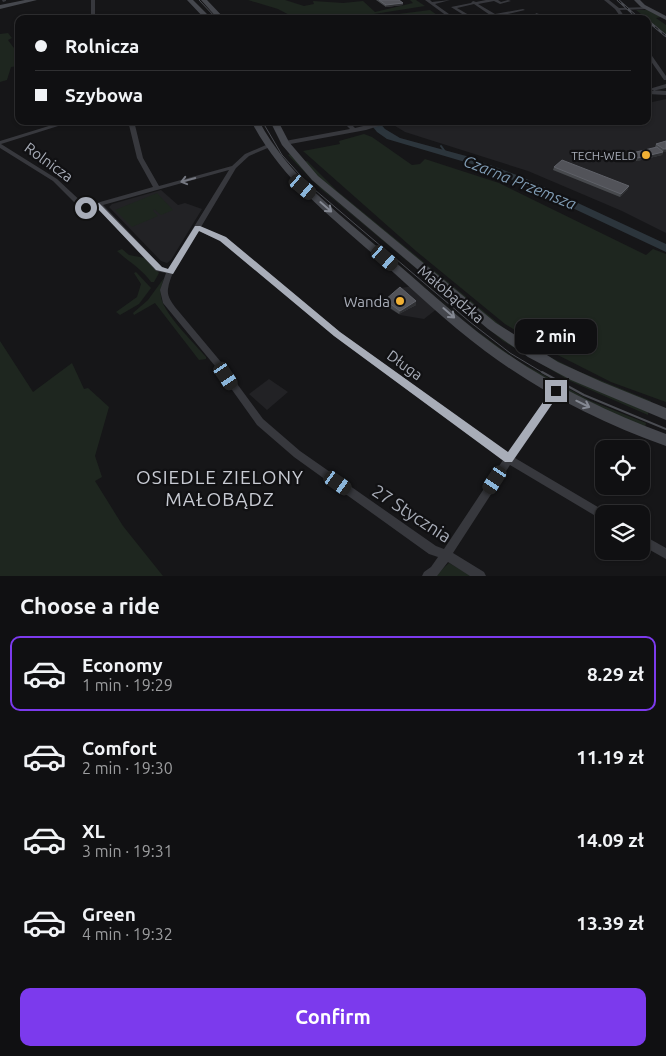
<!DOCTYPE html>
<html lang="en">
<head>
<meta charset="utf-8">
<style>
  body { margin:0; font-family:Ubuntu,sans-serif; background:#1e1e20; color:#f1f3f6; height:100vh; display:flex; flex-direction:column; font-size:19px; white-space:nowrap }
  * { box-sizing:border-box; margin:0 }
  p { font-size:16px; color:#9c9d9f }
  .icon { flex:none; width:28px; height:28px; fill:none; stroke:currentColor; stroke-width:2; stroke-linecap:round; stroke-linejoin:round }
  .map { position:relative; height:576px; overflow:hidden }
  .sheet { display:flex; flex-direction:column; background:#101012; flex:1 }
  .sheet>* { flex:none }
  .guide { position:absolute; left:15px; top:15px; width:636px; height:110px; border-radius:10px; box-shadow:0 1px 4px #0004,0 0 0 1px #303032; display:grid; align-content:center; height:110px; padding:0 20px; background:#101012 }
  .buttons { position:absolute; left:595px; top:440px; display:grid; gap:10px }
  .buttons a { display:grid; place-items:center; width:55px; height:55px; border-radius:10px; background:#101012; box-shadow:0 1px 4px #0004,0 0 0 1px #303032; font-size:25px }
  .end { position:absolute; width:22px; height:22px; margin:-11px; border:6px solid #a8adb8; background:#111; box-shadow:0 0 0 2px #111 }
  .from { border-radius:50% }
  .bubble { position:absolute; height:35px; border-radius:10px; background:#101012; box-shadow:0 1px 4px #0004,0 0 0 1px #303032; font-size:16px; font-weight:600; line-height:35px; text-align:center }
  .car { position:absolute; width:15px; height:30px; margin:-15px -8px; border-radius:6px; box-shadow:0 0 4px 1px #0007; background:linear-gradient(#222 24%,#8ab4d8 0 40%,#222 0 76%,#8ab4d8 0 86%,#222 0) }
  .guide b { display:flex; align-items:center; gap:18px; height:48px; font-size:19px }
  .guide b+b { border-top:1px solid #303032 }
  .guide i { width:12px; height:12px; background:#f1f3f6 }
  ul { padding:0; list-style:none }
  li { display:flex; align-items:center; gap:15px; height:75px; margin:0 10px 8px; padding:0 10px; border:2px solid transparent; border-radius:10px }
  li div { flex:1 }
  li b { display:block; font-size:19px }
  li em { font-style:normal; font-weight:600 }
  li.selected { border-color:#7c3aed }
  li>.icon { width:45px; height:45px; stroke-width:1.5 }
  h2 { padding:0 20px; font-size:22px; line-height:60px }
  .button { display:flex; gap:10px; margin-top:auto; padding:10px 20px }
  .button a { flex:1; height:58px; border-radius:10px; background:#7c3aed; color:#fff; font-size:20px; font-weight:600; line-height:58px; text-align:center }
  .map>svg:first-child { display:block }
  .built { fill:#222225 }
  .green { fill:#1e261f }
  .water { fill:#2c353c }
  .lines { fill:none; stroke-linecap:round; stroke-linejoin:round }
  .stream { stroke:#2c353c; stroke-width:2 }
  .street { fill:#37383d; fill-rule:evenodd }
  .secondary { fill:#45474d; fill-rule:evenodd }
  .tram-far1 { stroke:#4a4c52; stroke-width:1 }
  .tram { stroke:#4a4c52; stroke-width:2 }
  .rail-casing { stroke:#4a4c52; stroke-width:2.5 }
  .rail { stroke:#111113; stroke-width:1; stroke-dasharray:4.5; stroke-linecap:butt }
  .wall { fill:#47494d }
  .shaded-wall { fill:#2f3033 }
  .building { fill:#525359; stroke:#5f6168 }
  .oneway { stroke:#757881 }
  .oneway2 { stroke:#858993 }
  .route { fill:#a8adb8 }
  .poi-dot { fill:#f2b134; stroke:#111113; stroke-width:2 }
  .labels { text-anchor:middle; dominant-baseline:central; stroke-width:4.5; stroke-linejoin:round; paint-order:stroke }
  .far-poi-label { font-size:12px; fill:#a8adb8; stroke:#111113; text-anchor:end }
  .street-label { font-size:15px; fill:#a8adb8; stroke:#111113 }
  .poi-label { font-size:15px; fill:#a8adb8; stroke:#111113; text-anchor:end }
  .water-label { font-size:16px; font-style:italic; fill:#7f9bb3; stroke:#111113 }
  .near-street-label { font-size:18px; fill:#a8adb8; stroke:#111113 }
  .near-neighbourhood-label { font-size:19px; letter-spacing:1px; fill:#c9ccd4; stroke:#111113 }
</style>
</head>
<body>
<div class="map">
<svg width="666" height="576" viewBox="0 0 666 576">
  <rect width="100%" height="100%" fill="#161618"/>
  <!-- built -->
  <path class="built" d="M666,99V233L622,211L528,171L405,132L392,124L397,121H648V103Z
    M161,190L178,205L185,203L202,209L171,260L167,263L161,261L109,207L112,204Z
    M413,286L438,308L424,319L400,315L382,304L401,288Z
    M269,379L288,392L267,410L249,394Z"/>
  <!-- green -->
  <path class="green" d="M248,0H285L304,6L314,4L313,1L343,3L363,1L375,12L413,3L410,0H416L425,6L342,19H297L278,9Z
    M430,10L440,17L400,19L395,15H391Z
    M636,10H647L661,17L656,18L666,25V34Z
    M8,33L12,38L8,40L19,55V66L11,67L7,80L0,82V34Z
    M364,134L372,137L412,165L420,164L425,159L499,183L646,255L653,249L666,254V402L611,382L544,348L505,324L416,251L303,151L340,144L339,141Z
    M290,154L328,194L470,313L573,380L648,412V415L570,381L503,341L321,189L288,155Z
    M307,161L336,190L504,328L540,352L578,371L651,401L650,404L569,371L507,334L318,177L304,162Z
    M309,189L477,331L518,361L591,401L646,423L645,428L577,398L499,350Z
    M157,193L173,210L161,215L154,209L153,211L158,216L132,227L115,210Z
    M122,249L129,255L145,258L159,273L154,282H151C142,269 129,262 117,251Z
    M136,272L151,288L139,304L120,315L116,312L137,297L141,284L134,273Z
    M164,278C162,284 160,291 161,297C164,314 194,343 206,357V359L199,360L155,303L134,315L133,313L148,300Z
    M0,341L33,392L72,363L84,389L88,388L109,407L95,456L102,477L95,481L123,526L163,576H0Z
    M449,563L472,576H435Z"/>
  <!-- water -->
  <path class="water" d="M368,121H378L385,129L400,138L466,156L522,177L666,244V252L515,181L482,167L387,139L377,132Z"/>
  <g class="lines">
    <!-- stream -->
    <path class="stream" d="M441,146L446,153"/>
    <!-- street -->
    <path class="street" d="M2,0H6V1L3,2Z
      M91,0H95V19H91Z
      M425,0H430L432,2L450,0L435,4L456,19H451Z
      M486,0H498L501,2L508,0L511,1L500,4L494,1L478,4L495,14L523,9L525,10L495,17L470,19L451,7L471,3L473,1L476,2ZM474,4L490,15L474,18L457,8Z
      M604,0H609L619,8L647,7L649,8L647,9L620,10L626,19H622L615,9Z
      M536,13L539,14L537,19H533Z
      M648,53H650L666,76V80H664L648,57Z
      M666,84V88L652,91L649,89Z
      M648,90L666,91V95L648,94Z
      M65,121H74L1,144L57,179L86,206L153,187L137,158L128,121H134L143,158L159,186L232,166L245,154L266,145H270V147L249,156L236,168L201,227L225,237L340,332L508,453L553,388L556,387L559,388L560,391L559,394L515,458L608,513V514H604V521L510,465L453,553L484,572L486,576H470L448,562L437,576H422L424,572L431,567L438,557L429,554L294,457L257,425L215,366L163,303L160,290L166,273L156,271L97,207L86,210L80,208L53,181L0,148V141ZM229,170L168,269L162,267L103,205ZM199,231L221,241L334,336L503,460L444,549L436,546L300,451L263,419L221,362L175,307C171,301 167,296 168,289C171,269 188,248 199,231Z
      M342,121H348L355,128L384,121H394L366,130L285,145L282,143L285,141L350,129Z
      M641,534L666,548V559L641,545Z"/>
    <!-- secondary -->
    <path class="secondary" d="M25,0H37L0,9V5Z
      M187,0H193L212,19H205Z
      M201,0H207L225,19H218Z
      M634,0H640L645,5L666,16V20L641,7Z
      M251,121H259C288,175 336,211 381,250C418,281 453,314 492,343C545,382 604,411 666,434V446C601,423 540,392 485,351C446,322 410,287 373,254C327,214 280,177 251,121Z
      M270,121H278L289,142L318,176L496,323L558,362L602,382L666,408V420L571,380L528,357L488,329L312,180L282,145Z"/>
    <!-- tram-far1 -->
    <path class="tram-far1" d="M199,0L217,19
      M262,121L282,155L308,184L470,322L510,353L545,374"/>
    <!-- tram -->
    <path class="tram" d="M542,372L584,395L666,429"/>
    <defs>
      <path id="rail" d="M618,0L639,19
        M648,21L666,36"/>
    </defs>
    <!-- rail casing -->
    <use href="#rail" class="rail-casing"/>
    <!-- rail -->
    <use href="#rail" class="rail"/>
  </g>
  <!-- wall -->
  <path class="wall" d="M376,0H399L403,3V5L386,7Z
    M666,141V152H663L662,155L637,161L630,156L632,153L656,148L655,147L656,144Z
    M554,167L628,189L620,197L553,170Z
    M385,300L416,305L399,314L384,304Z"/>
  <!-- shaded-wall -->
  <path class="shaded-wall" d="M403,3V5L386,7V5Z
    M664,149H666V152H663L662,155L637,161L638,158L663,152Z
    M629,186L628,189L620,197L621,194Z
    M416,301V305L399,314L400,311Z"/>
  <!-- building -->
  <path class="building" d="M379,0H399L403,3L386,5Z
    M443,15L448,19H437L435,17Z
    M666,141V149H664L656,144Z
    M657,147L663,152L638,158L632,153Z
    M562,160L629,186L621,194L554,167Z
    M400,287L416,301L400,311L385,300Z"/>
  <!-- one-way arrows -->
  <defs><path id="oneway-shaft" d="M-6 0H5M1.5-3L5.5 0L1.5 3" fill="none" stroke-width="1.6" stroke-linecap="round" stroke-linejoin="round" transform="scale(1.25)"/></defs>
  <use class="oneway" href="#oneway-shaft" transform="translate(188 180) rotate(165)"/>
  <g class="oneway2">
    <use href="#oneway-shaft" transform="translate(326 207) rotate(41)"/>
    <use href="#oneway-shaft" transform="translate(449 313) rotate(41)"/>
    <use href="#oneway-shaft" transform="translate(583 404) rotate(26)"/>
  </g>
  <!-- route -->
  <path class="route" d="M99,203L162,267L168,269L195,226H200L226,237L340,332L508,452L553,388L556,387L561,391L512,462H505L334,336L220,241L199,231L173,274L156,270L97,208L86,210L82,208Z"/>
  <!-- markers -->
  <g class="poi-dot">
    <circle cx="646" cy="155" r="5"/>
    <circle cx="400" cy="301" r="5"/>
  </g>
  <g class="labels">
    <!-- far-poi labels -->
    <g class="far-poi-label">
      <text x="636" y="155">TECH-WELD</text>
    </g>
    <!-- street labels -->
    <g class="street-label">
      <text transform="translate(49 162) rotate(36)">Rolnicza</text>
      <text transform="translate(451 294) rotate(40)">Małobądzka</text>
      <text transform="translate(405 365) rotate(36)">Długa</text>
    </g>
    <!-- poi labels -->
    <g class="poi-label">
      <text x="390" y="301">Wanda</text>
    </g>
    <!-- water labels -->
    <g class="water-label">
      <text transform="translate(520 182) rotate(22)">Czarna Przemsza</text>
    </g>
    <!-- near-street labels -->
    <g class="near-street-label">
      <text transform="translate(412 513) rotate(33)">27 Stycznia</text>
    </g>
    <!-- near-neighbourhood labels -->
    <g class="near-neighbourhood-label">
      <text x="220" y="477">OSIEDLE ZIELONY<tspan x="220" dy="22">MAŁOBĄDZ</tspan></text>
    </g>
  </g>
</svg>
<div class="buttons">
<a><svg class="icon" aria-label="locate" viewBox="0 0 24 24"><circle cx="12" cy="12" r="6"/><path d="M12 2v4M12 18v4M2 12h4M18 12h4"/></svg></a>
<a><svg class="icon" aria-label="layers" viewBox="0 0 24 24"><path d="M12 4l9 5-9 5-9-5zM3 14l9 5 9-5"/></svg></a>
</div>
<i class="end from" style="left:86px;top:208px"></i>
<i class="end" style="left:556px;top:391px"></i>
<div class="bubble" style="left:515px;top:319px;width:82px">2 min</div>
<i class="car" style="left:303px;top:187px;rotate:130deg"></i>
<i class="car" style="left:385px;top:258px;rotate:131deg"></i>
<i class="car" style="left:226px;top:376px;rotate:146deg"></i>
<i class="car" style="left:495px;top:480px;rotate:213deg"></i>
<i class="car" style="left:338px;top:483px;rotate:125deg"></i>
<div class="guide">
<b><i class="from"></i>Rolnicza</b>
<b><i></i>Szybowa</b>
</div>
</div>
<section class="sheet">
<h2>Choose a ride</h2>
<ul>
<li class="selected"><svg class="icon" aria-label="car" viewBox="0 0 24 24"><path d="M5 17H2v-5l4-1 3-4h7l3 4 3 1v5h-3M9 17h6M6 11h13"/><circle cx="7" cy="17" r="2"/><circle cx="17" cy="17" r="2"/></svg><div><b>Economy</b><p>1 min · 19:29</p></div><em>8.29 zł</em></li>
<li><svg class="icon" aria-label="car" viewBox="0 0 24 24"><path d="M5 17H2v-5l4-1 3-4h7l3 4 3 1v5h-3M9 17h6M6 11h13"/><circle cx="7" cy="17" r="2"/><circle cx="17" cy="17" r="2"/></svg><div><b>Comfort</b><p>2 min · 19:30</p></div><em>11.19 zł</em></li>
<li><svg class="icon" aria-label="car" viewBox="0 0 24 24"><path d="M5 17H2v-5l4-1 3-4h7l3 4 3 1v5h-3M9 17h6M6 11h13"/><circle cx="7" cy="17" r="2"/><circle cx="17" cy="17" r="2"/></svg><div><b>XL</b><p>3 min · 19:31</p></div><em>14.09 zł</em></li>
<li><svg class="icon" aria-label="car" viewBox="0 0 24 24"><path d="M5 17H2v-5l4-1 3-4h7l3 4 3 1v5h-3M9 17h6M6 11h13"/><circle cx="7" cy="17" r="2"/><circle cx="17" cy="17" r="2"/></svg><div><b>Green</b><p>4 min · 19:32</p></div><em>13.39 zł</em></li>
</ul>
<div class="button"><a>Confirm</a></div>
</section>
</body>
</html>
